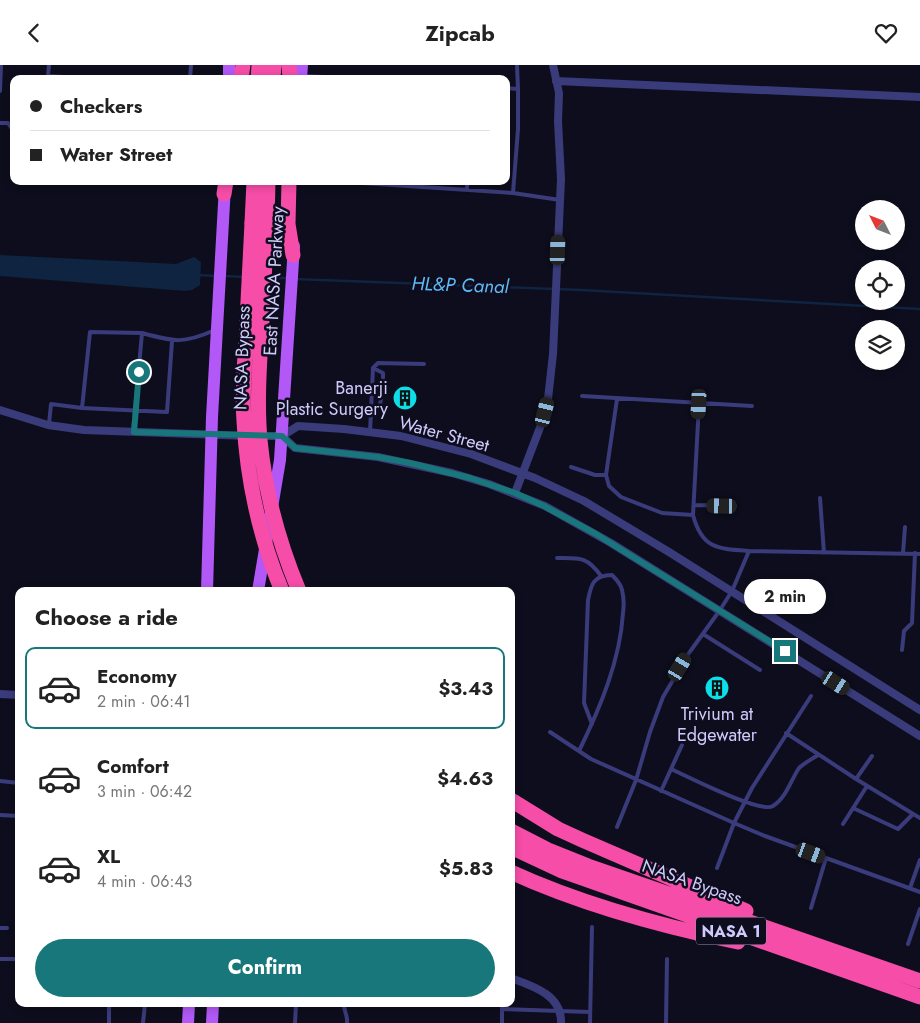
<!DOCTYPE html>
<html lang="en">
<head>
<meta charset="utf-8">
<style>
  body { margin:0; font-family:Jost,sans-serif; background:#f2f2f2; color:#222; height:100vh; display:flex; flex-direction:column; font-size:19px; white-space:nowrap }
  * { box-sizing:border-box; margin:0 }
  p { font-size:16px; color:#767676 }
  .icon { flex:none; width:28px; height:28px; fill:none; stroke:currentColor; stroke-width:2; stroke-linecap:round; stroke-linejoin:round }
  .map { position:relative; flex:1; overflow:hidden }
  .panel { position:absolute; left:15px; top:522px; width:500px; height:420px; display:flex; flex-direction:column; background:#fff; border-radius:10px; box-shadow:0 2px 8px #0003 }
  .panel>* { flex:none }
  .top-card { position:absolute; left:10px; top:10px; width:500px; height:110px; border-radius:10px; box-shadow:0 2px 8px #0003; display:grid; align-content:center; height:110px; padding:0 20px; background:#fff }
  .needle { width:32px; rotate:312deg }
  .controls { position:absolute; left:855px; top:135px; display:grid; gap:10px }
  .controls a { display:grid; place-items:center; width:50px; height:50px; border-radius:50%; background:#fff; box-shadow:0 2px 8px #0003; font-size:25px }
  .end { position:absolute; width:22px; height:22px; margin:-11px; border:6px solid #18777b; background:#fff; box-shadow:0 0 0 2px #fff }
  .from { border-radius:50% }
  .bubble { position:absolute; height:35px; border-radius:18px; background:#fff; box-shadow:0 2px 8px #0003; font-size:16px; font-weight:700; line-height:35px; text-align:center }
  .car { position:absolute; width:15px; height:30px; margin:-15px -8px; border-radius:6px; box-shadow:0 0 4px 1px #0007; background:linear-gradient(#222 24%,#8ab4d8 0 40%,#222 0 76%,#8ab4d8 0 86%,#222 0) }
  .top-card b { display:flex; align-items:center; gap:18px; height:48px; font-size:19px }
  .top-card b+b { border-top:1px solid #e0e0e0 }
  .top-card i { width:12px; height:12px; background:#222 }
  ul { padding:0; list-style:none }
  li { display:flex; align-items:center; gap:15px; height:82px; margin:0 10px 8px; padding:0 10px; border:2px solid transparent; border-radius:10px }
  li div { flex:1 }
  li b { display:block; font-size:19px }
  li em { font-style:normal; font-weight:700 }
  li.selected { border-color:#18777b }
  li>.icon { width:45px; height:45px; stroke-width:1.5 }
  h2 { padding:0 20px; font-size:22px; line-height:60px }
  .action { display:flex; gap:10px; margin-top:auto; padding:10px 20px }
  .action a { flex:1; height:58px; border-radius:30px; background:#18777b; color:#fff; font-size:20px; font-weight:700; line-height:58px; text-align:center }
  header { display:flex; justify-content:space-between; align-items:center; height:65px; padding:0 20px; background:#fff; font-size:22px; font-weight:700 }
  .map>svg:first-child { display:block }
  .water { fill:#0e2440 }
  .lines { fill:none; stroke-linecap:round; stroke-linejoin:round }
  .stream { stroke:#0e2440; stroke-width:2.5 }
  .service { stroke:#3a3b7a; stroke-width:4 }
  .minor { stroke:#3a3b7a; stroke-width:8 }
  .primary { stroke:#b258f6; stroke-width:12 }
  .motorway { stroke:#f64da8; stroke-width:15 }
  .motorway-bridge { stroke:#f64da8; stroke-width:15 }
  .route { stroke:#18777b; stroke-width:6 }
  .labels { text-anchor:middle; dominant-baseline:central; stroke-width:5; stroke-linejoin:round; paint-order:stroke }
  .shield { fill:#0e0d1d; stroke:#9492b9; stroke-width:1 }
  .shield-label { font-size:16px; font-weight:bold; fill:#cecbfc }
  .street-label { font-size:18px; fill:#cecbfc; stroke:#0e0d1d }
  .poi-label { font-size:18px; fill:#cecbfc; stroke:#0e0d1d; text-anchor:end }
  .water-label { font-size:19px; font-style:italic; fill:#5fbaf7; stroke:#0e0d1d }
</style>
</head>
<body>
<header><svg class="icon" aria-label="back" viewBox="0 0 24 24"><path d="M15 5l-7 7 7 7"/></svg>Zipcab<svg class="icon" aria-label="heart" viewBox="0 0 24 24"><path d="M12 20l-8-8c-3-5 5-10 8-4 3-6 11-1 8 4z"/></svg></header>
<div class="map">
<svg width="920" height="958" viewBox="0 0 920 958">
  <rect width="100%" height="100%" fill="#0e0d1d"/>
  <!-- water -->
  <path class="water" d="M0,190L176,199L194,192L201,197L200,220L192,225L185,226L0,211Z"/>
  <g class="lines">
    <!-- stream -->
    <path class="stream" d="M197,210L217,211
      M225,211L244,212
      M270,213H287
      M295,214L581,225L920,244"/>
    <!-- service -->
    <path class="service" d="M49,0L48,11L99,14
      M517,0L518,24
      M304,11L363,14
      M190,14L191,0
      M0,26L1,0
      M0,58H8L12,64L14,78
      M357,116L362,118L513,128L518,64V24L506,23
      M467,125V116
      M513,128L560,135
      M373,303L383,308V318
      M582,331L752,341
      M617,334L606,410L609,421L621,432L662,448L693,450
      M699,339L693,450C702,484 718,484 749,486L920,489
      M82,343L90,267L142,268
      M371,346L380,340L382,327
      M49,359L51,339L82,343L167,347L172,276
      M133,367L142,268C175,277 183,279 215,265
      M370,367L373,303L378,298L424,299
      M571,402L595,410H606
      M820,433L824,488
      M694,440L735,441
      M903,488L905,462
      M557,493C579,493 587,491 601,511
      M703,569L760,605
      M902,585L904,566L912,558L915,488
      M550,667L591,694L734,758L765,771L920,827
      M786,668L856,714L920,753
      M579,686C600,643 620,596 623,548C624,541 624,533 622,525C621,519 616,514 612,510C593,510 591,520 588,535L584,638L592,659
      M671,704C687,711 760,749 773,741C786,733 791,715 799,703C804,698 812,694 818,690
      M856,714L872,691
      M0,716L19,718
      M661,726L682,680
      M853,743L898,764L913,749
      M0,750L19,751
      M843,759L867,721
      M617,762L636,715L650,667L663,632L689,588L720,545L732,526L749,486
      M717,803L734,758L752,723L811,631
      M910,823L920,795
      M811,843L826,793
      M0,863H7
      M908,879L920,844
      M0,894H19
      M344,939C344,947 348,951 347,958
      M502,939V944L590,947
      M109,958V939
      M143,958L145,939
      M295,958L296,939
      M502,958V944
      M590,958L592,862
      M666,958L667,894"/>
    <!-- minor -->
    <path class="minor" d="M556,16L920,32
      M0,345L48,360L84,365L248,371
      M259,371H282
      M282,371L295,383L378,392L452,408L489,419L545,441L611,478L920,671
      M282,371L298,361L344,364L401,371L471,389L535,413L584,436L669,487L920,645
      M515,428L541,360L548,334L553,289L561,114L558,56L559,28L553,0
      M0,629L19,630
      M511,913C533,921 562,930 561,958"/>
    <!-- primary -->
    <path class="primary" d="M229,14V0
      M301,14L302,0
      M207,526L212,352L225,121
      M258,526L280,395L294,181
      M188,958L189,939
      M212,958L213,939"/>
    <!-- motorway -->
    <path class="motorway" d="M289,0L290,14
      M241,14L243,0
      M258,14L259,0
      M273,14L274,0
      M289,116L288,159L293,190
      M224,129L226,116
      M252,158L254,116
      M267,158L268,116
      M511,735L558,764L582,775L746,846
      M511,766L548,785L588,801L920,916
      M511,782L562,806L920,932
      M511,807C583,840 661,861 738,877"/>
    <!-- motorway-bridge -->
    <path class="motorway-bridge" d="M252,158C250,197 248,237 246,276C244,303 242,329 244,356C247,414 260,473 282,526
      M267,158C265,196 263,234 261,273C259,307 257,341 260,375C265,427 279,478 299,526"/>
  </g>
  <g class="lines">
    <!-- route -->
    <path class="route" d="M139,307L134,367L282,371L295,383L378,392L410,398L470,413L515,428L544,441L596,469L785,586"/>
  </g>
  <!-- icons -->
  <defs>
    <symbol id="building-disc" viewBox="-11 -11 22 22"><circle r="9.5" fill="#0cdfe7" stroke="#0e0d1d"/><path d="M-4-6H4V6H1V3H-1V6H-4ZM-2.5-4.3h1.7v1.8h-1.7ZM.8-4.3h1.7v1.8H.8ZM-2.5-1h1.7V.8h-1.7ZM.8-1h1.7V.8H.8Z" fill="#111"/></symbol>
  </defs>
  <g fill-rule="evenodd">
    <use href="#building-disc" x="391" y="319" width="28" height="28"/>
    <use href="#building-disc" x="703" y="609" width="28" height="28"/>
  </g>
  <g class="labels">
    <!-- shield labels -->
    <rect class="shield" x="696" y="852.5" width="70" height="27" rx="4"/>
    <g class="shield-label">
      <text x="731" y="866">NASA 1</text>
    </g>
    <!-- street labels -->
    <g class="street-label">
      <text transform="translate(274 216) rotate(-87)">East NASA Parkway</text>
      <text transform="translate(242 293) rotate(-88)">NASA Bypass</text>
      <text transform="translate(444 369) rotate(15)">Water Street</text>
      <text transform="translate(692 817) rotate(19)">NASA Bypass</text>
    </g>
    <!-- poi labels -->
    <g class="poi-label">
      <text x="388" y="323">Banerji<tspan x="388" dy="21">Plastic Surgery</tspan></text>
      <text x="717" y="649" text-anchor="middle">Trivium at<tspan x="717" dy="21">Edgewater</tspan></text>
    </g>
    <!-- water labels -->
    <g class="water-label">
      <text transform="translate(460 220) rotate(2)">HL&amp;P Canal</text>
    </g>
  </g>
</svg>
<div class="controls">
<a><svg class="needle" viewBox="-14 -14 28 28"><path d="M0-13l5 13h-10z" fill="#e53935"/><path d="M0 13l5-13h-10z" fill="#767676"/></svg></a>
<a><svg class="icon" aria-label="locate" viewBox="0 0 24 24"><circle cx="12" cy="12" r="6"/><path d="M12 2v4M12 18v4M2 12h4M18 12h4"/></svg></a>
<a><svg class="icon" aria-label="layers" viewBox="0 0 24 24"><path d="M12 4l9 5-9 5-9-5zM3 14l9 5 9-5"/></svg></a>
</div>
<i class="end from" style="left:139px;top:307px"></i>
<i class="end" style="left:785px;top:586px"></i>
<div class="bubble" style="left:744px;top:514px;width:82px">2 min</div>
<i class="car" style="left:558px;top:185px;rotate:2deg"></i>
<i class="car" style="left:699px;top:339px;rotate:183deg"></i>
<i class="car" style="left:545px;top:347px;rotate:14deg"></i>
<i class="car" style="left:722px;top:441px;rotate:271deg"></i>
<i class="car" style="left:680px;top:602px;rotate:31deg"></i>
<i class="car" style="left:836px;top:618px;rotate:122deg"></i>
<i class="car" style="left:811px;top:788px;rotate:110deg"></i>
<div class="top-card">
<b><i class="from"></i>Checkers</b>
<b><i></i>Water Street</b>
</div>
<section class="panel">
<h2>Choose a ride</h2>
<ul>
<li class="selected"><svg class="icon" aria-label="car" viewBox="0 0 24 24"><path d="M5 17H2v-5l4-1 3-4h7l3 4 3 1v5h-3M9 17h6M6 11h13"/><circle cx="7" cy="17" r="2"/><circle cx="17" cy="17" r="2"/></svg><div><b>Economy</b><p>2 min · 06:41</p></div><em>$3.43</em></li>
<li><svg class="icon" aria-label="car" viewBox="0 0 24 24"><path d="M5 17H2v-5l4-1 3-4h7l3 4 3 1v5h-3M9 17h6M6 11h13"/><circle cx="7" cy="17" r="2"/><circle cx="17" cy="17" r="2"/></svg><div><b>Comfort</b><p>3 min · 06:42</p></div><em>$4.63</em></li>
<li><svg class="icon" aria-label="car" viewBox="0 0 24 24"><path d="M5 17H2v-5l4-1 3-4h7l3 4 3 1v5h-3M9 17h6M6 11h13"/><circle cx="7" cy="17" r="2"/><circle cx="17" cy="17" r="2"/></svg><div><b>XL</b><p>4 min · 06:43</p></div><em>$5.83</em></li>
</ul>
<div class="action"><a>Confirm</a></div>
</section>
</div>
</body>
</html>
